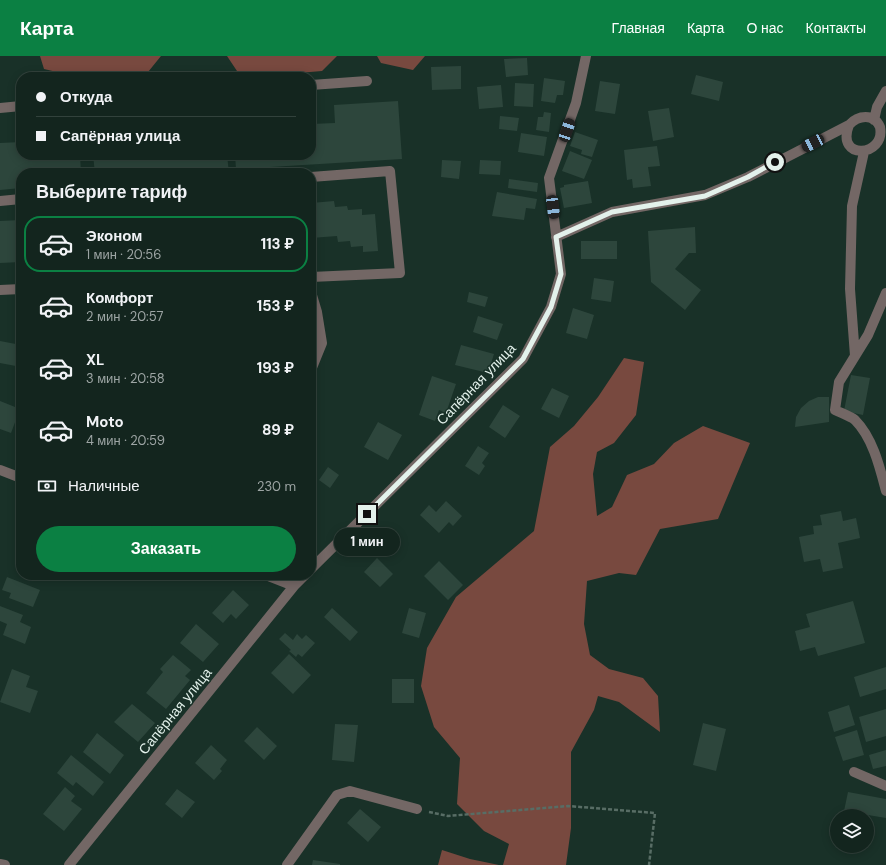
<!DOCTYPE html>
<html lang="ru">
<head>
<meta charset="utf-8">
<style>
  body { margin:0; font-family:"DM Sans",sans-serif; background:#20312b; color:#f1f3f6; height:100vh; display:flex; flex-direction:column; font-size:15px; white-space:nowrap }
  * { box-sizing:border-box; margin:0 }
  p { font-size:13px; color:#9da5a4 }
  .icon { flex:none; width:22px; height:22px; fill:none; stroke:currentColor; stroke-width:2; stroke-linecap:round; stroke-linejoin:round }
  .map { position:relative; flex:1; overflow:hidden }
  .side { position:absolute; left:16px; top:112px; width:300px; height:412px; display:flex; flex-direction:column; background:#13251e; border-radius:16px; box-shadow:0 2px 10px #0003,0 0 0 1px #32423c }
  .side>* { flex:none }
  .banner { position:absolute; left:16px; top:16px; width:300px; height:88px; border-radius:16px; box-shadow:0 2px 10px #0003,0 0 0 1px #32423c; display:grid; align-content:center; height:88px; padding:0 20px; background:#13251e }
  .buttons { position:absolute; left:830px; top:753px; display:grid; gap:8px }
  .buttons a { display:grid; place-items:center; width:44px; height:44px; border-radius:50%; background:#13251e; box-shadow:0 2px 10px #0003,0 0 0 1px #32423c; font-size:20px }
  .end { position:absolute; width:18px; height:18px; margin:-9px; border:5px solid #e3f1eb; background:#111; box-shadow:0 0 0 2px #111 }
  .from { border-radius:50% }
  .bubble { position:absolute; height:28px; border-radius:14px; background:#13251e; box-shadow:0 2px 10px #0003,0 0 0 1px #32423c; font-size:13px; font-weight:700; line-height:28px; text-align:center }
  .car { position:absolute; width:12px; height:24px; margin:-12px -6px; border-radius:5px; box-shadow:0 0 3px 1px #0007; background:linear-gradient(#222 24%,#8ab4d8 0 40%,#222 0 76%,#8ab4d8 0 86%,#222 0) }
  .banner b { display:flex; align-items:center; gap:14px; height:38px; font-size:15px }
  .banner b+b { border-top:1px solid #32423c }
  .banner i { width:10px; height:10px; background:#f1f3f6 }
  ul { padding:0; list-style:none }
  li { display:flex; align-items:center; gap:12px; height:56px; margin:0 8px 6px; padding:0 12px; border:2px solid transparent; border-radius:16px }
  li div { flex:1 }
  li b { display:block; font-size:15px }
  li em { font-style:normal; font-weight:700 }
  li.current { border-color:#0b8043 }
  li>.icon { width:36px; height:36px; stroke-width:1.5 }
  h2 { padding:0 20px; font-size:18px; line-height:48px }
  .pay { display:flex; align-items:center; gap:10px; height:44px; padding:0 20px; font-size:15px }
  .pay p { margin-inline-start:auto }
  .primary-button { display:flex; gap:8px; margin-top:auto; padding:8px 20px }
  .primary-button a { flex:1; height:46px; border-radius:24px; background:#0b8043; color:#fff; font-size:16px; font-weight:700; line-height:46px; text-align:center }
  header { display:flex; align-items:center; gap:24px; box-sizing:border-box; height:56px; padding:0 20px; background:#0b8043; color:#fff }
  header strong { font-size:19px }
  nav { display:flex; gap:22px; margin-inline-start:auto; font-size:14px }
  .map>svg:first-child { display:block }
  .forest { fill:#78493f }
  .building { fill:#2d463c }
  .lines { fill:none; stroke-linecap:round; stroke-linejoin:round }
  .path { stroke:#586d65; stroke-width:2.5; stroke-dasharray:4 2; stroke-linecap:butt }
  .minor { stroke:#736765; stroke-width:10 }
  .route { stroke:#e3f1eb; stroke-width:5 }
  .labels { text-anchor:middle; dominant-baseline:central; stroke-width:3; stroke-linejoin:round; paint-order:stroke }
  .street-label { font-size:14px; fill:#e3f1eb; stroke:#193128 }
</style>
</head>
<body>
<header>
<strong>Карта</strong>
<nav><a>Главная</a><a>Карта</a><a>О нас</a><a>Контакты</a></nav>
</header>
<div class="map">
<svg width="886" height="809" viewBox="0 0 886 809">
  <rect width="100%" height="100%" fill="#193128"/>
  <!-- forest -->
  <path class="forest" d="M40,0H161L144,21H78L44,13Z
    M227,0H337L322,15L251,21H241Z
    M377,0H425L413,14L381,7Z
    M624,302L644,306L636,359L614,387L597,396L593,418L597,460L612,451L627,419L654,408L674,387L703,370L750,387L718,463L660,473L636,519L619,517L587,525L584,568L590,599L609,613L643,622L658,640L660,676L619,646L598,640L594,654L571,696V772L566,809H503L509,788L484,775L457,748L460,702L434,671L421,630L427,592L456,541L534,475L550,391L574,370L598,341Z
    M442,794L470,803L499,809H438Z"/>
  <!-- building -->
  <path class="building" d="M527,2L528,19L506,21L504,3Z
    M461,10V33L432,34L431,11Z
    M696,19L723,26L719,45L691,38Z
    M544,22L565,25L563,39H557L555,47L541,45Z
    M600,25L620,28L615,58L595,55Z
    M515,27L534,28L533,51L514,50Z
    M501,29L503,51L479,53L477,31Z
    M398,45L402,103L236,113L235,99H311V68L335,67L334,49Z
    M669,52L674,81L653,85L648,55Z
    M544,56L551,57L549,76L536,74L538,61H543Z
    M500,60L519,62L517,75L499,73Z
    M575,76L598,84L592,101L581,98L582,94L570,90Z
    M521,77L547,81L544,100L518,96Z
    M21,86V99H80L81,117H21V132L0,134V87Z
    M657,90L660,110L648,111L651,130L633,132L632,123L627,124L624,94Z
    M570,95L592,104L584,123L562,115Z
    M93,99H227L229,117H95Z
    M442,104L461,105L459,123L441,121Z
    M480,104L501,105L500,119L479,118Z
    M509,123L538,127L537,136L508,132Z
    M588,125L592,147L564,152L560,132L564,131V129Z
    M497,136L537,143L535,153L526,152L524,164L492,160Z
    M334,145L335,151L347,150L348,154L362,153V159L375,158L378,195L363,196V190L351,191L350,185L338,186L337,180L311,182V147Z
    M21,164V206L0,207V165Z
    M695,171L696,197H689L675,213L701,234L685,254L651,226L648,175Z
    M581,185H617V203H581Z
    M594,222L614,225L611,246L591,243Z
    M469,236L488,241L485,251L467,246Z
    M573,252L594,259L587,283L566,277Z
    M478,260L503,268L497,284L473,276Z
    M0,285L21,289V311L0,307Z
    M461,289L494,298L488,317L455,309Z
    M851,319L870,322L863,359L844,355Z
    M432,320L456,328L446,357L439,354L435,365L419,359Z
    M552,332L569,340L559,362L541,353Z
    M818,341H829V366L795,371L796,361L801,352L809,345Z
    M0,345L20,353L11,377L0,373Z
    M503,349L520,360L505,382L489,371Z
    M378,366L402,379L388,404L364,391Z
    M478,390L489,397L482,407L485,410L479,419L465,410Z
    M328,411L339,419L330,432L319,424Z
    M446,445L462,460L453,470L449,466L439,477L420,459L429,449L436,456Z
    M841,455L843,465L856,462L860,482L838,487L843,512L823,516L820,503L804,506L799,481L814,478L813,470L822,469L820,459Z
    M377,502L393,518L380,531L364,516Z
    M439,505L463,529L448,544L424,520Z
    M7,521L40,534L33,551L9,542L11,537L2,534Z
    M233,534L249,549L236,563L231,558L223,567L212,557Z
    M853,545L865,587L818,600L815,591L800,595L795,575L810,571L806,558Z
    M0,550L23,559L20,566L31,571L25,588L3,579L7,568L0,565Z
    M332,552L358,576L350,585L324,561Z
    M409,552L426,557L419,582L402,577Z
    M196,568L219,588L203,606L180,587Z
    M285,577L293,584L297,578L302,583L306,579L315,587L302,601L298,598L296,601L289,595L291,594L279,583Z
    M289,598L311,619L293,638L271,617Z
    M173,599L191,614L185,620L190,624L166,653L146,637L163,616L160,613Z
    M886,611V633L860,641L854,621Z
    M12,613L30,620L26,631L38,635L30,657L0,646Z
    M392,623H414V647H392Z
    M132,648L155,667L138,686L114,666Z
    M849,649L855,669L834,676L828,656Z
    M886,653V680L866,686L859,661Z
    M703,667L726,673L716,715L693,709Z
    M335,668L358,669L354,706L332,704Z
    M257,671L277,690L264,704L244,685Z
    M857,674L864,699L843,705L835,681Z
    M97,677L124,699L110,718L83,696Z
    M211,689L227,704L220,713L222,715L214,724L195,707Z
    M886,694V710L873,713L869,699Z
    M71,699L104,726L93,740L76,726L73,730L57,717Z
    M65,731L75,740L71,745L82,753L64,775L43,758Z
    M177,733L195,746L182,762L165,748Z
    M848,736L886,743V762L844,755Z
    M360,753L381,771L368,786L347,767Z
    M313,804L340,808V809H312Z"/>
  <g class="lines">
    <!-- path -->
    <path class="path" d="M429,756L448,760L568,750L655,757L649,809"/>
    <!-- minor -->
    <path class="minor" d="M311,29L367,25
      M0,52L21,50
      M874,64L877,51L886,35
      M311,121L390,115L400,217L311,221
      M0,145L21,143
      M556,181L612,156L705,139L748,121L849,69C858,59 874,57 880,71C886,101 835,105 849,69
      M0,234L21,233
      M311,236L317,256L322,287L311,314
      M886,237L868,279L839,326L835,354C841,357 850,360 855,364C873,382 880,412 886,435
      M855,300L850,233L852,150L864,96
      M0,414L21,422
      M20,433L21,430
      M311,513L523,303L551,251L561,218L549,122L576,47L586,0
      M266,519L294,530
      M854,716L886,730
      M0,808L5,809
      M69,809L294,530L305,519
      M287,809L337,739L350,735L417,753"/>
  </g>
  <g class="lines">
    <!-- route -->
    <path class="route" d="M367,458L523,303L551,251L561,218L556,181L612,156L705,140L748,121L775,106"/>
  </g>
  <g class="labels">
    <!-- street labels -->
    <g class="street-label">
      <text transform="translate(476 328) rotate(-46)">Сапёрная улица</text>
      <text transform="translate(175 655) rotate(-51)">Сапёрная улица</text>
    </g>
  </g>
</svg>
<div class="buttons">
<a><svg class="icon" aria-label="layers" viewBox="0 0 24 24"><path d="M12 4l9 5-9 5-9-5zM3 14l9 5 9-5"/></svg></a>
</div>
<i class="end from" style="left:775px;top:106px"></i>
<i class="end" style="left:367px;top:458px"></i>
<div class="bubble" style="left:334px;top:472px;width:66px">1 мин</div>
<i class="car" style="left:567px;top:74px;rotate:19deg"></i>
<i class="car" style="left:813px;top:87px;rotate:244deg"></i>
<i class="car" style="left:553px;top:151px;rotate:173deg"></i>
<div class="banner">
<b><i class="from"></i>Откуда</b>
<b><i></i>Сапёрная улица</b>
</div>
<section class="side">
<h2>Выберите тариф</h2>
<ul>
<li class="current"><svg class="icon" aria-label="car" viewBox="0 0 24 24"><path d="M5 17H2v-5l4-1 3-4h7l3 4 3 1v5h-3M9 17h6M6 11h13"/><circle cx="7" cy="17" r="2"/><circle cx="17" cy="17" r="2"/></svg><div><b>Эконом</b><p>1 мин · 20:56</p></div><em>113 ₽</em></li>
<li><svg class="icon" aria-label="car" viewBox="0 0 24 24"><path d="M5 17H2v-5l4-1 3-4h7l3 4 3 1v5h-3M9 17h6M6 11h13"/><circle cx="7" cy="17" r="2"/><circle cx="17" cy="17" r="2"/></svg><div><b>Комфорт</b><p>2 мин · 20:57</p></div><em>153 ₽</em></li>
<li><svg class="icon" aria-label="car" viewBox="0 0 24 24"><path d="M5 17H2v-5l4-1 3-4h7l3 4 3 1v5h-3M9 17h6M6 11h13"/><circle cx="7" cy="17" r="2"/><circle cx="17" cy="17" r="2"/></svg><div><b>XL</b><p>3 мин · 20:58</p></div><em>193 ₽</em></li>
<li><svg class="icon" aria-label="car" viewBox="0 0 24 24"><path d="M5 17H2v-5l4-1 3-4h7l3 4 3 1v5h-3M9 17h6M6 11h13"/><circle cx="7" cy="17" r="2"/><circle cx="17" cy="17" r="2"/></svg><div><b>Moto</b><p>4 мин · 20:59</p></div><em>89 ₽</em></li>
</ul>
<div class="pay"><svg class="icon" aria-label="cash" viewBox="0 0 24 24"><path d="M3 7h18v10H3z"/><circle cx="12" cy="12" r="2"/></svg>Наличные<p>230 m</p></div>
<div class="primary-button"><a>Заказать</a></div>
</section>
</div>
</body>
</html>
